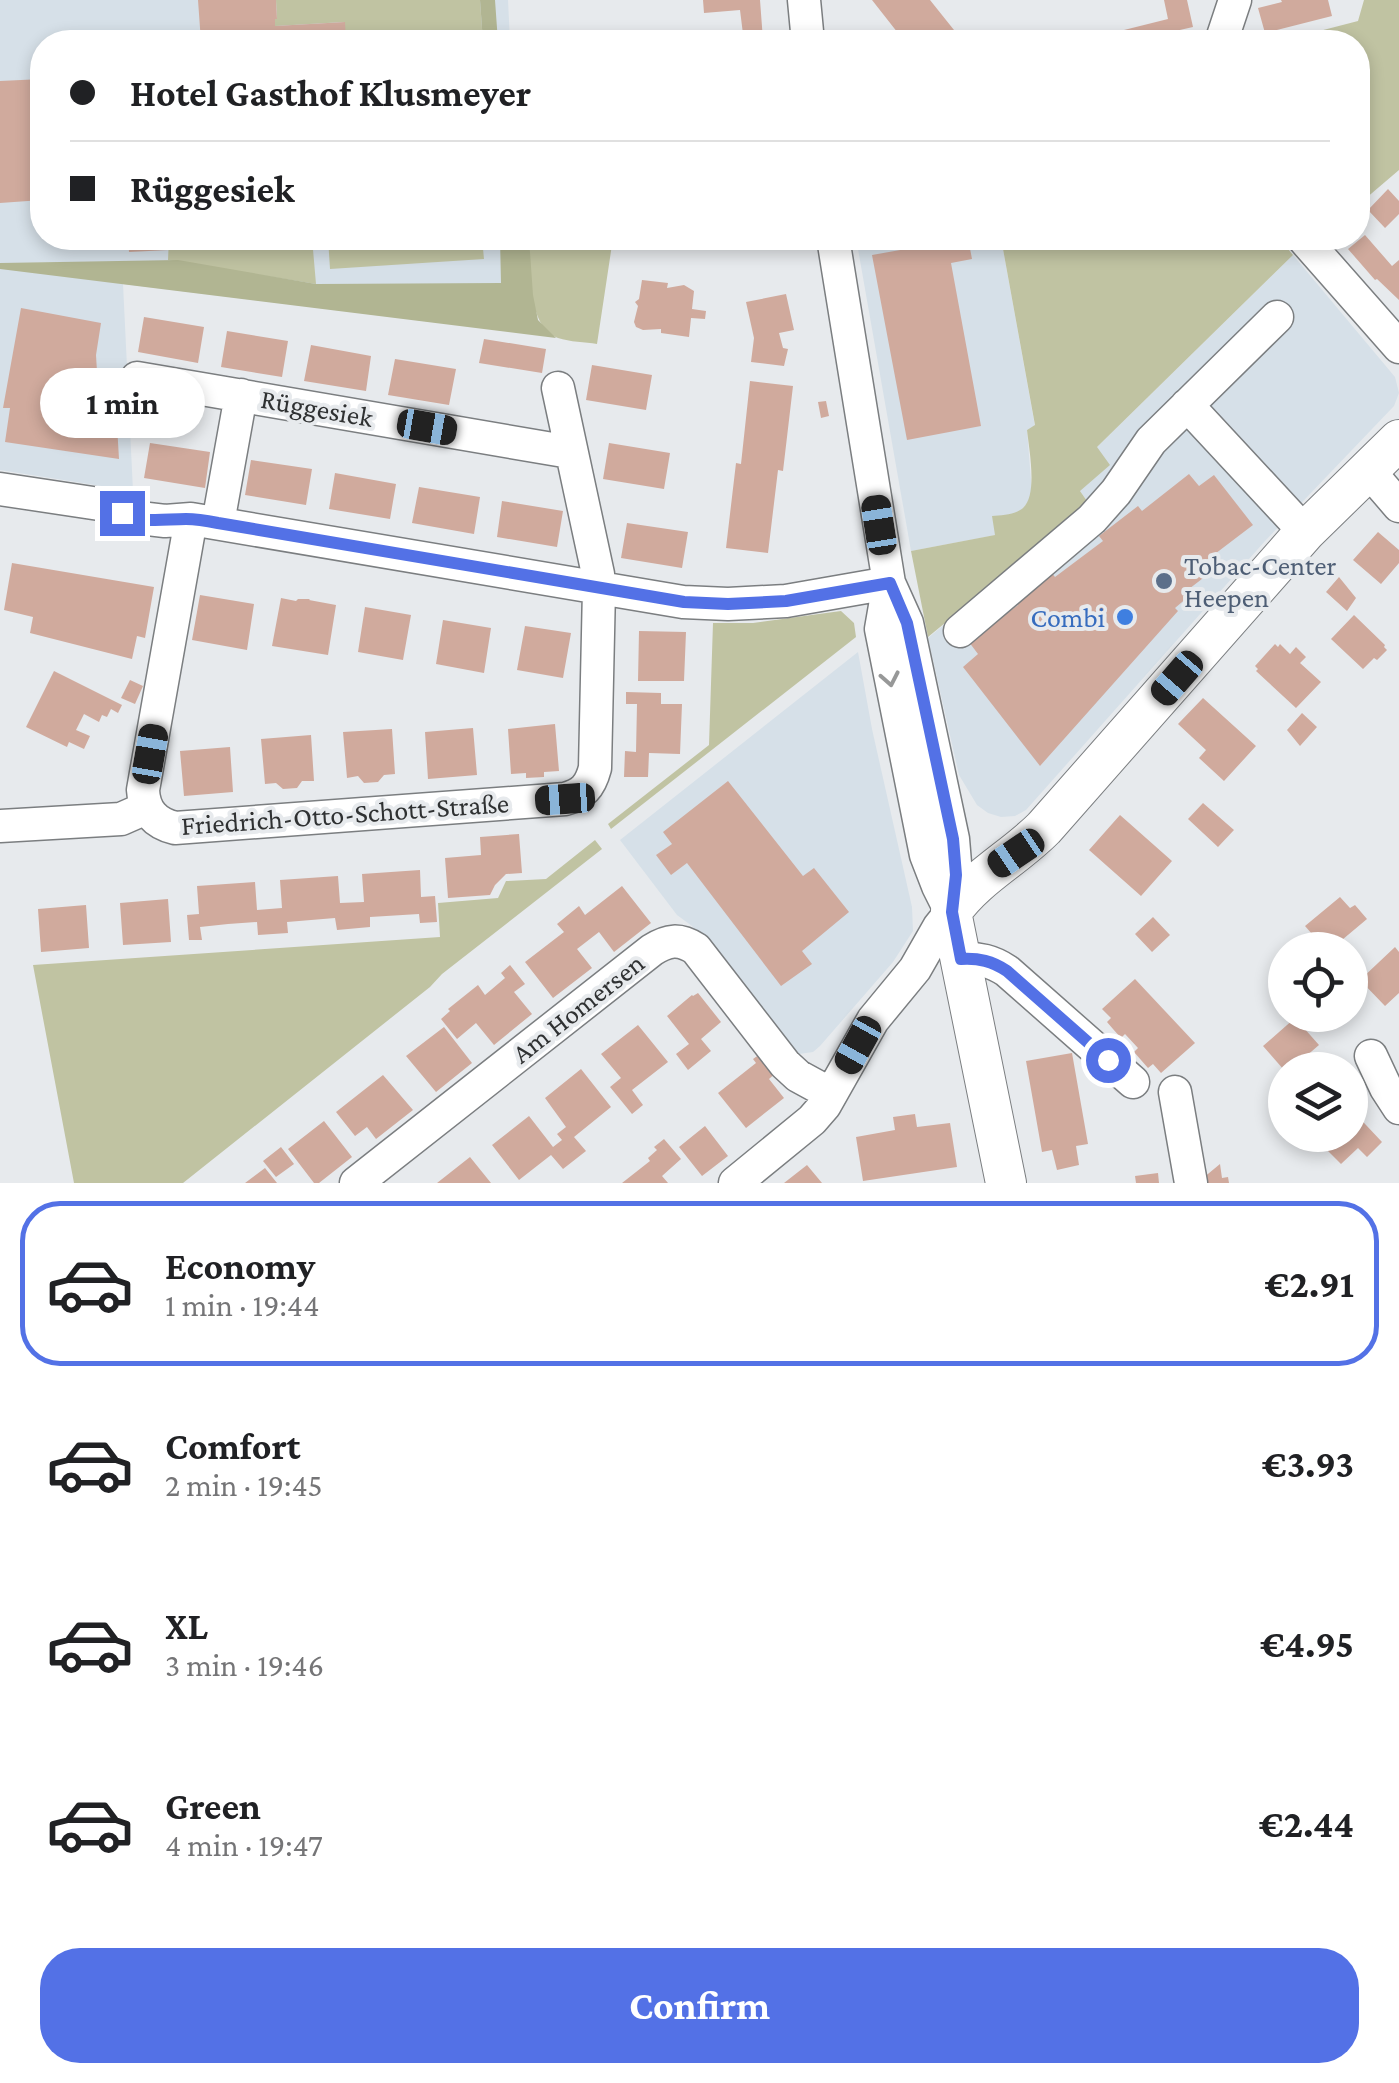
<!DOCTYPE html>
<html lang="en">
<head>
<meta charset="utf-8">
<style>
  body { margin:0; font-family:"Crimson Pro",serif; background:#f2f2f2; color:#202124; height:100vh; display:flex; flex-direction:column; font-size:38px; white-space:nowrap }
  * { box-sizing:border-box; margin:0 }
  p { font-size:32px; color:#757577 }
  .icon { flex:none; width:55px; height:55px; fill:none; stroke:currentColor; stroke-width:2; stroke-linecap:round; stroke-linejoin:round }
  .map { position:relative; height:1183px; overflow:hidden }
  .sheet { display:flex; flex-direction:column; background:#fff; flex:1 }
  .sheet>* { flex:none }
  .hud { position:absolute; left:30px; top:30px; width:1340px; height:220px; border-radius:40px; box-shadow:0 5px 15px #0003; display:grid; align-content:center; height:220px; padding:0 40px; background:#fff }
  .fabs { position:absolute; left:1268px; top:932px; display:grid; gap:20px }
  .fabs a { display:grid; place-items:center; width:100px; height:100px; border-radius:50%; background:#fff; box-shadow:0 5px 15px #0003; font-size:50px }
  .end { position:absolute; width:45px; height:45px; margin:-22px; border:12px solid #5371e6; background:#fff; box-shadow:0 0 0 5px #fff }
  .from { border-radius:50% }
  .bubble { position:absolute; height:70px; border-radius:35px; background:#fff; box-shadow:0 5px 15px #0003; font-size:32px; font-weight:700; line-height:70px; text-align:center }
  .car { position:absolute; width:30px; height:60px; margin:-30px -15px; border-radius:12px; box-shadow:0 0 8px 2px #0007; background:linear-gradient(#222 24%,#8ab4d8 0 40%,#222 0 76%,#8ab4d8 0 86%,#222 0) }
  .hud b { display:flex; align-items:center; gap:35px; height:95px; font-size:38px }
  .hud b+b { border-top:2px solid #e0e0e0 }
  .hud i { width:25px; height:25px; background:#202124 }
  ul { padding:18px 0 0; list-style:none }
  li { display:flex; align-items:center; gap:30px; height:165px; margin:0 20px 15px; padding:0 20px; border:5px solid transparent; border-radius:40px }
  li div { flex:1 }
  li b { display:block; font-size:38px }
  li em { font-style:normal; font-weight:700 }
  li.current { border-color:#5371e6 }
  li>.icon { width:90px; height:90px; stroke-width:1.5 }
  .button { display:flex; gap:20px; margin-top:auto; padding:20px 40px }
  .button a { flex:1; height:115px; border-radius:40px; background:#5371e6; color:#fff; font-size:40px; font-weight:700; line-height:115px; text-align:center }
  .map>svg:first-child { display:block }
  .built { fill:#d6e0e8 }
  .green { fill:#c0c3a2 }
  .forest { fill:#b1b592 }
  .building { fill:#d0aa9d }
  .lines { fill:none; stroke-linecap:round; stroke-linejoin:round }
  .minor-casing { stroke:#7b7e80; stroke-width:35 }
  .major-casing { stroke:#7b7e80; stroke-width:42 }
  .minor { stroke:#fff; stroke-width:32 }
  .major { stroke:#fff; stroke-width:40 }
  .oneway { stroke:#979898 }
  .route { stroke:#5371e6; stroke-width:12 }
  .service-dot { fill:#5c6f8a; stroke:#e7eaed; stroke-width:4 }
  .shop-dot { fill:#3f7fe0; stroke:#e7eaed; stroke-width:4 }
  .labels { text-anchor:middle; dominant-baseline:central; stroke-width:8; stroke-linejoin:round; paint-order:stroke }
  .street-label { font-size:28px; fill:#2f3132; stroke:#e7eaed }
  .service-label { font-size:28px; fill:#4e5e75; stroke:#e7eaed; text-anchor:start }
  .shop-label { font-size:28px; fill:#366cbe; stroke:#e7eaed; text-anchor:end }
</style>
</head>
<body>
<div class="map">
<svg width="1399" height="1183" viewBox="0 0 1399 1183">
  <rect width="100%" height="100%" fill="#e7eaed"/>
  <!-- built -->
  <path class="built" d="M0,0H508L510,42H42V238H518L523,333L123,284L133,491L0,470Z
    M878,238H1001L1035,426L1027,430L1032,493L1027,504L996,535L911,551L858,249Z
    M1293,255L1395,377L1399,393L1394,406L1265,541L1026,810L1015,816L1001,817L988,813L977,805L959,775L928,638L1089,504L1080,491L1096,448Z
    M858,652L872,729L912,907L913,931L893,962L820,1046L813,1052L799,1054L790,1051L784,1045L692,926L677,915L620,840Z"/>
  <!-- green -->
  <path class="green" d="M276,0H480L483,42H346L344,22L275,26V19L277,18Z
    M1364,0H1399V170L1358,205V42H1277L1358,21Z
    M169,238H312L316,284L168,260Z
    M328,238H482L484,259L330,269Z
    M529,238H613L597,344C585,342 570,342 558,338C526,327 530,265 529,238Z
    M1001,238H1279L1293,255L1097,447L1110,465L1080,491L1089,504L928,637L911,551L995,535L992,516C1002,515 1015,515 1023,508C1038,495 1029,449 1027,430L1035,425Z
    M841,611L854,623L856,637L611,829L608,824L709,745L713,623H753Z
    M595,840L602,849L442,974L430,987L183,1183H74L33,965L440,937L438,903L498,898L506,881L546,879Z"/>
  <!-- forest -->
  <path class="forest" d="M480,0H495L498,42H483Z
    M500,238H529L533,295L538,320L556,338L0,269V263L178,260L316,284L501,283Z"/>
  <!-- building -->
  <path class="building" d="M198,0H276L277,19H275V26L345,22L346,42H201Z
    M703,0H760L763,40L744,42L740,10L704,13Z
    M872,0H930L962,40L958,42H905Z
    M1164,0H1187L1193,27L1171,32L1173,42H1076L1168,19Z
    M1281,0H1328L1332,16L1265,33L1258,8L1282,2Z
    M42,79V200L0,203V81Z
    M1388,189L1399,201V214L1385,228L1368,210Z
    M1365,235L1392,266L1399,260V300L1377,279L1375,280L1348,249Z
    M128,238H169V250L129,252Z
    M726,238H757L755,245Z
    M768,238H792L791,244Z
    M968,238L972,259L951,263L981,426L907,440L872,255Z
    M642,280L668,283L667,288L684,285L694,291L692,309L706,311L705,319L691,318L689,337L661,333V329L643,330L636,327L634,322L638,306L635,302L639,299Z
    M786,294L794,330L779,333L783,348L788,349L784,366L751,362L754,338L746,302Z
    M21,308L101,323L96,355L100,422L117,425L119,459L5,442L10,408H3Z
    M144,317L204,327L198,363L138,352Z
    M227,331L288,341L282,377L221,367Z
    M484,339L546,349L542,373L479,363Z
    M311,345L371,356L366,391L304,381Z
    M395,359L456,369L449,405L388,395Z
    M592,365L652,375L646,410L586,400Z
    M750,381L793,386L783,471L778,470L768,553L726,548L736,463L741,464Z
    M826,401L829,416L821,418L818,402Z
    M150,443L210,452L205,488L144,478Z
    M609,443L670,453L664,489L603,479Z
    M251,460L312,469L306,505L245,495Z
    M335,473L396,484L390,519L329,509Z
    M1189,474L1199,486L1214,475L1253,525L1203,563L1211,572L1185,592L1188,597L1175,608L1178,611L1040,766L963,667L978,654L969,642L1018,605L1014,600L1051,572L1055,577L1103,541L1099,536L1138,506L1142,511Z
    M419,487L480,497L474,534L412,523Z
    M502,501L563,511L557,547L497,537Z
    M627,523L688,532L682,568L621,558Z
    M1378,532L1399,550V563L1381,584L1353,560Z
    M12,563L154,587L145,638L137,636L132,659L30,633L33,617L4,610Z
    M1339,577L1356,598L1347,611L1326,592Z
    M200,595L254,604L247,650L192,640Z
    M281,598L296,601L298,599H310L309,600L336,605L328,655L272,646Z
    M365,607L411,615L403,660L358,652Z
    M1354,615L1385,645L1384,647L1387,650L1377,660L1374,658L1363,669L1331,639Z
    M443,620L491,628L484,673L436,664Z
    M525,626L571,633L563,678L517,670Z
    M639,631L686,632L684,681H638Z
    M1275,644L1278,647L1280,644L1290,654L1296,647L1306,657L1300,663L1321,682L1296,708L1256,671L1258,669L1255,666Z
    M54,671L122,705L118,713L111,709L107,717L102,715L99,722L84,714L76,730L90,736L84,749L69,742L67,747L26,727Z
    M130,680L143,686L135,704L121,698Z
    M626,692L661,693V704H682L680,754L649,753L648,777H624L625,751L636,752L637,704H626Z
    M1203,698L1256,746L1224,781L1199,758L1206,750L1178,724Z
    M1302,713L1317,727L1300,746L1287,730Z
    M555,724L559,771L544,772V777L526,778V773L511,774L508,729Z
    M473,728L477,775L428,779L425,732Z
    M392,729L395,774L384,775L378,782L364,783L358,776L347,778L343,732Z
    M311,735L314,781H302L297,788L283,789L276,783L265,784L261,739Z
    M230,747L233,792L184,796L180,751Z
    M728,781L803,876L814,868L849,912L802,951L812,964L781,986L687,863L671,875L656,855L672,844L663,832Z
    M1203,803L1234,830L1218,847L1188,819Z
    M1120,815L1172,861L1141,896L1089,850Z
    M519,834L522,873L506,874L495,885L490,895L448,898L445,858L481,855L480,837Z
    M420,870L421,897L435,896L437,922L420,923L419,914L370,917V927L337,930L335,918L287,922L288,933L258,935L257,922L228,924L200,927L202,940H189L187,915L199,914L197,886L255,882L257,910L282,908L280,880L338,876L340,903L364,902L362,874Z
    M622,886L651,923L614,952L599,932L577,949L592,968L553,998L525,962L564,932L557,924L579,906L585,915Z
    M1340,897L1350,908L1355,905L1367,919L1330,950H1326L1305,926Z
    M168,899L171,942L123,945L120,903Z
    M86,905L89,948L41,952L38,909Z
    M1153,917L1170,935L1152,952L1135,934Z
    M1395,947L1399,952V993L1385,1006L1360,980Z
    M510,965L525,984L514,992L532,1014L494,1045L476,1023L457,1039L441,1019L450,1011L448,1009L478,985L485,995L505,978L501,973Z
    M1135,979L1195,1043L1161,1073L1153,1064L1148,1068L1134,1052L1138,1048L1125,1034L1121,1038L1113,1029L1107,1022L1111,1018L1102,1009Z
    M698,993L721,1022L701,1039L711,1051L688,1070L676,1054L689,1044L667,1016L692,995L693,996Z
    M1295,1018L1319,1045L1290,1070H1284L1263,1046Z
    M638,1025L668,1062L632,1090L643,1105L632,1114L610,1087L621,1078L601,1054Z
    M444,1027L472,1063L436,1092L406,1056Z
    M763,1052L778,1071L769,1079L784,1098L746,1128L718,1093L756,1063L753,1059Z
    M1072,1053L1088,1144L1076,1146L1079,1165L1057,1170L1052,1150L1042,1152L1026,1061Z
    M581,1069L611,1107L574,1137L586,1151L563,1169L551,1155L519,1180L492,1145L529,1116L553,1147L562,1140L557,1134L566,1127L545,1098Z
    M383,1075L413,1110L376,1139L367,1127L355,1136L336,1112Z
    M1350,1108L1382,1142L1367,1157L1358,1148L1341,1164L1314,1137L1317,1135H1350Z
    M915,1114L917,1127L950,1123L957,1167L863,1181L856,1137L895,1130L893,1117Z
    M324,1121L352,1157L319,1183H314L288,1149Z
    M705,1126L728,1156L702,1176L679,1147Z
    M664,1139L681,1159L662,1176L668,1183H622L650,1161L648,1158L657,1150L654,1147Z
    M281,1147L294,1164L276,1177L263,1161Z
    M470,1157L491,1183H437Z
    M1220,1164L1222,1178L1228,1177L1229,1183H1197Z
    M807,1165L822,1183H784Z
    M265,1168L277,1183H245Z
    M1158,1173L1159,1183H1136L1135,1176Z"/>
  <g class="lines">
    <defs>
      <path id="minor" d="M804,0L808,42
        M1221,42L1235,0
        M833,238L889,583L907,623L953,839L956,875L951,912
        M1303,238L1399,347
        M137,378L570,452
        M1187,405L1305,532
        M1368,470L1399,506
        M0,489L106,505L131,517L165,521L191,519L683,602L728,604L786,601L889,583
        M191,519L143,790C144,811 155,823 175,828L565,799C583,794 590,787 595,768L599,589L598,574L558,388
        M218,523L241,395
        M889,583L881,629L926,855L938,886L951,912
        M960,631L1092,519L1116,492L1151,441L1277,317
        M0,826L121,819L146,808
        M961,959C979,958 992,961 1007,971L1133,1082
        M1371,1056L1386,1088L1399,1108
        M1175,1092L1191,1183
        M356,1183L652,950C668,940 679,938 696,949L785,1064L798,1076L831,1094
        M735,1183L812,1120L825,1105L873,1020L915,969L939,927L951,912"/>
      <path id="major" d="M1006,1183L951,912C977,876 1013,859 1044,828L1305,532L1399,440"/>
    </defs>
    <!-- minor casing -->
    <use href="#minor" class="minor-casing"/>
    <!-- major casing -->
    <use href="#major" class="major-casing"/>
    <!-- minor -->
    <use href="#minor" class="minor"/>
    <!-- major -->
    <use href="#major" class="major"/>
  </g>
  <!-- one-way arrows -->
  <defs><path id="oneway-chevron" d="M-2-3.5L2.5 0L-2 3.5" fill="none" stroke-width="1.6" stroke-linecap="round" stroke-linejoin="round" transform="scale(2.5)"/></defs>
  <use class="oneway" href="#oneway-chevron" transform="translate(890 679) rotate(79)"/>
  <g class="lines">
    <!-- route -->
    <path class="route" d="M122,513C145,524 163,519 186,519C197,519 208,521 218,523L684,602L728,604L786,601L890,583L907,623L953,839L956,875L952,912L961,959C979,958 992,961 1007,971L1108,1060"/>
  </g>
  <!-- markers -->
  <circle class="service-dot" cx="1164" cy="581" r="10"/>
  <circle class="shop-dot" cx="1125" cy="617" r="10"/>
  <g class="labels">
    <!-- street labels -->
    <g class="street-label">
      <text transform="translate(317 408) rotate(10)">Rüggesiek</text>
      <text transform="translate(345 814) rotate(-4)">Friedrich-Otto-Schott-Straße</text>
      <text transform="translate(578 1008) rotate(-38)">Am Homersen</text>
    </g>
    <!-- service labels -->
    <g class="service-label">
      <text x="1184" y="565">Tobac-Center<tspan x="1184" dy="32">Heepen</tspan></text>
    </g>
    <!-- shop labels -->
    <g class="shop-label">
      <text x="1105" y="617">Combi</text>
    </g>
  </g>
</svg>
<div class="fabs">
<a><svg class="icon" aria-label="locate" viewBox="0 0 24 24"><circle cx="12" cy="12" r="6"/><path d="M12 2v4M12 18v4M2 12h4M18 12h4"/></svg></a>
<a><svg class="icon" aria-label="layers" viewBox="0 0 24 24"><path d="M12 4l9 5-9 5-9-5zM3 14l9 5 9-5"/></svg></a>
</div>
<i class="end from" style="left:1108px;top:1060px"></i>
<i class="end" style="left:122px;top:513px"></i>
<div class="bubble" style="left:40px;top:368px;width:165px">1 min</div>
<i class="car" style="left:427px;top:427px;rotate:100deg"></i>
<i class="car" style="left:879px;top:525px;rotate:351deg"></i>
<i class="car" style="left:1177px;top:678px;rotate:221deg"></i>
<i class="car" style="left:150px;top:754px;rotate:10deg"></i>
<i class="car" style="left:565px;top:799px;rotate:266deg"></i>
<i class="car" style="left:1016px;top:853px;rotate:236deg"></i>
<i class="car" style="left:858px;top:1045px;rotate:209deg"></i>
<div class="hud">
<b><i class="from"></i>Hotel Gasthof Klusmeyer</b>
<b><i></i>Rüggesiek</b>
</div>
</div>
<section class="sheet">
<ul>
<li class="current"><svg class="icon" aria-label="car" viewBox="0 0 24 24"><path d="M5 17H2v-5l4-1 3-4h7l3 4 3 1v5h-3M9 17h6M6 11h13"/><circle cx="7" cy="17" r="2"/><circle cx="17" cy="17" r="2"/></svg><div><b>Economy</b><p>1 min · 19:44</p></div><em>€2.91</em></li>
<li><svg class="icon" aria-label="car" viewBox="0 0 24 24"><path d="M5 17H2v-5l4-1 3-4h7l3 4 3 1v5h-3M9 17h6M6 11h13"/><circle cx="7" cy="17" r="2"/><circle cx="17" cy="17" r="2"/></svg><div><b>Comfort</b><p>2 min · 19:45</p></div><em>€3.93</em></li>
<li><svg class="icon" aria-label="car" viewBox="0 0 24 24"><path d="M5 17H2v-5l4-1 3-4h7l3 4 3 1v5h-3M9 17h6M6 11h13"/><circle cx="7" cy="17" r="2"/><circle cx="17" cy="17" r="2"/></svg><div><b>XL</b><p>3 min · 19:46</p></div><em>€4.95</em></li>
<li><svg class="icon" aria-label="car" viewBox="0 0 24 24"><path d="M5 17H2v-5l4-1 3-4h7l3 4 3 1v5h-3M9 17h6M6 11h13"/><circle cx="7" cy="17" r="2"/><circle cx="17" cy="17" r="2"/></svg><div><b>Green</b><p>4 min · 19:47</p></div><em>€2.44</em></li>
</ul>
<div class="button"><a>Confirm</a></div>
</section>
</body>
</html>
